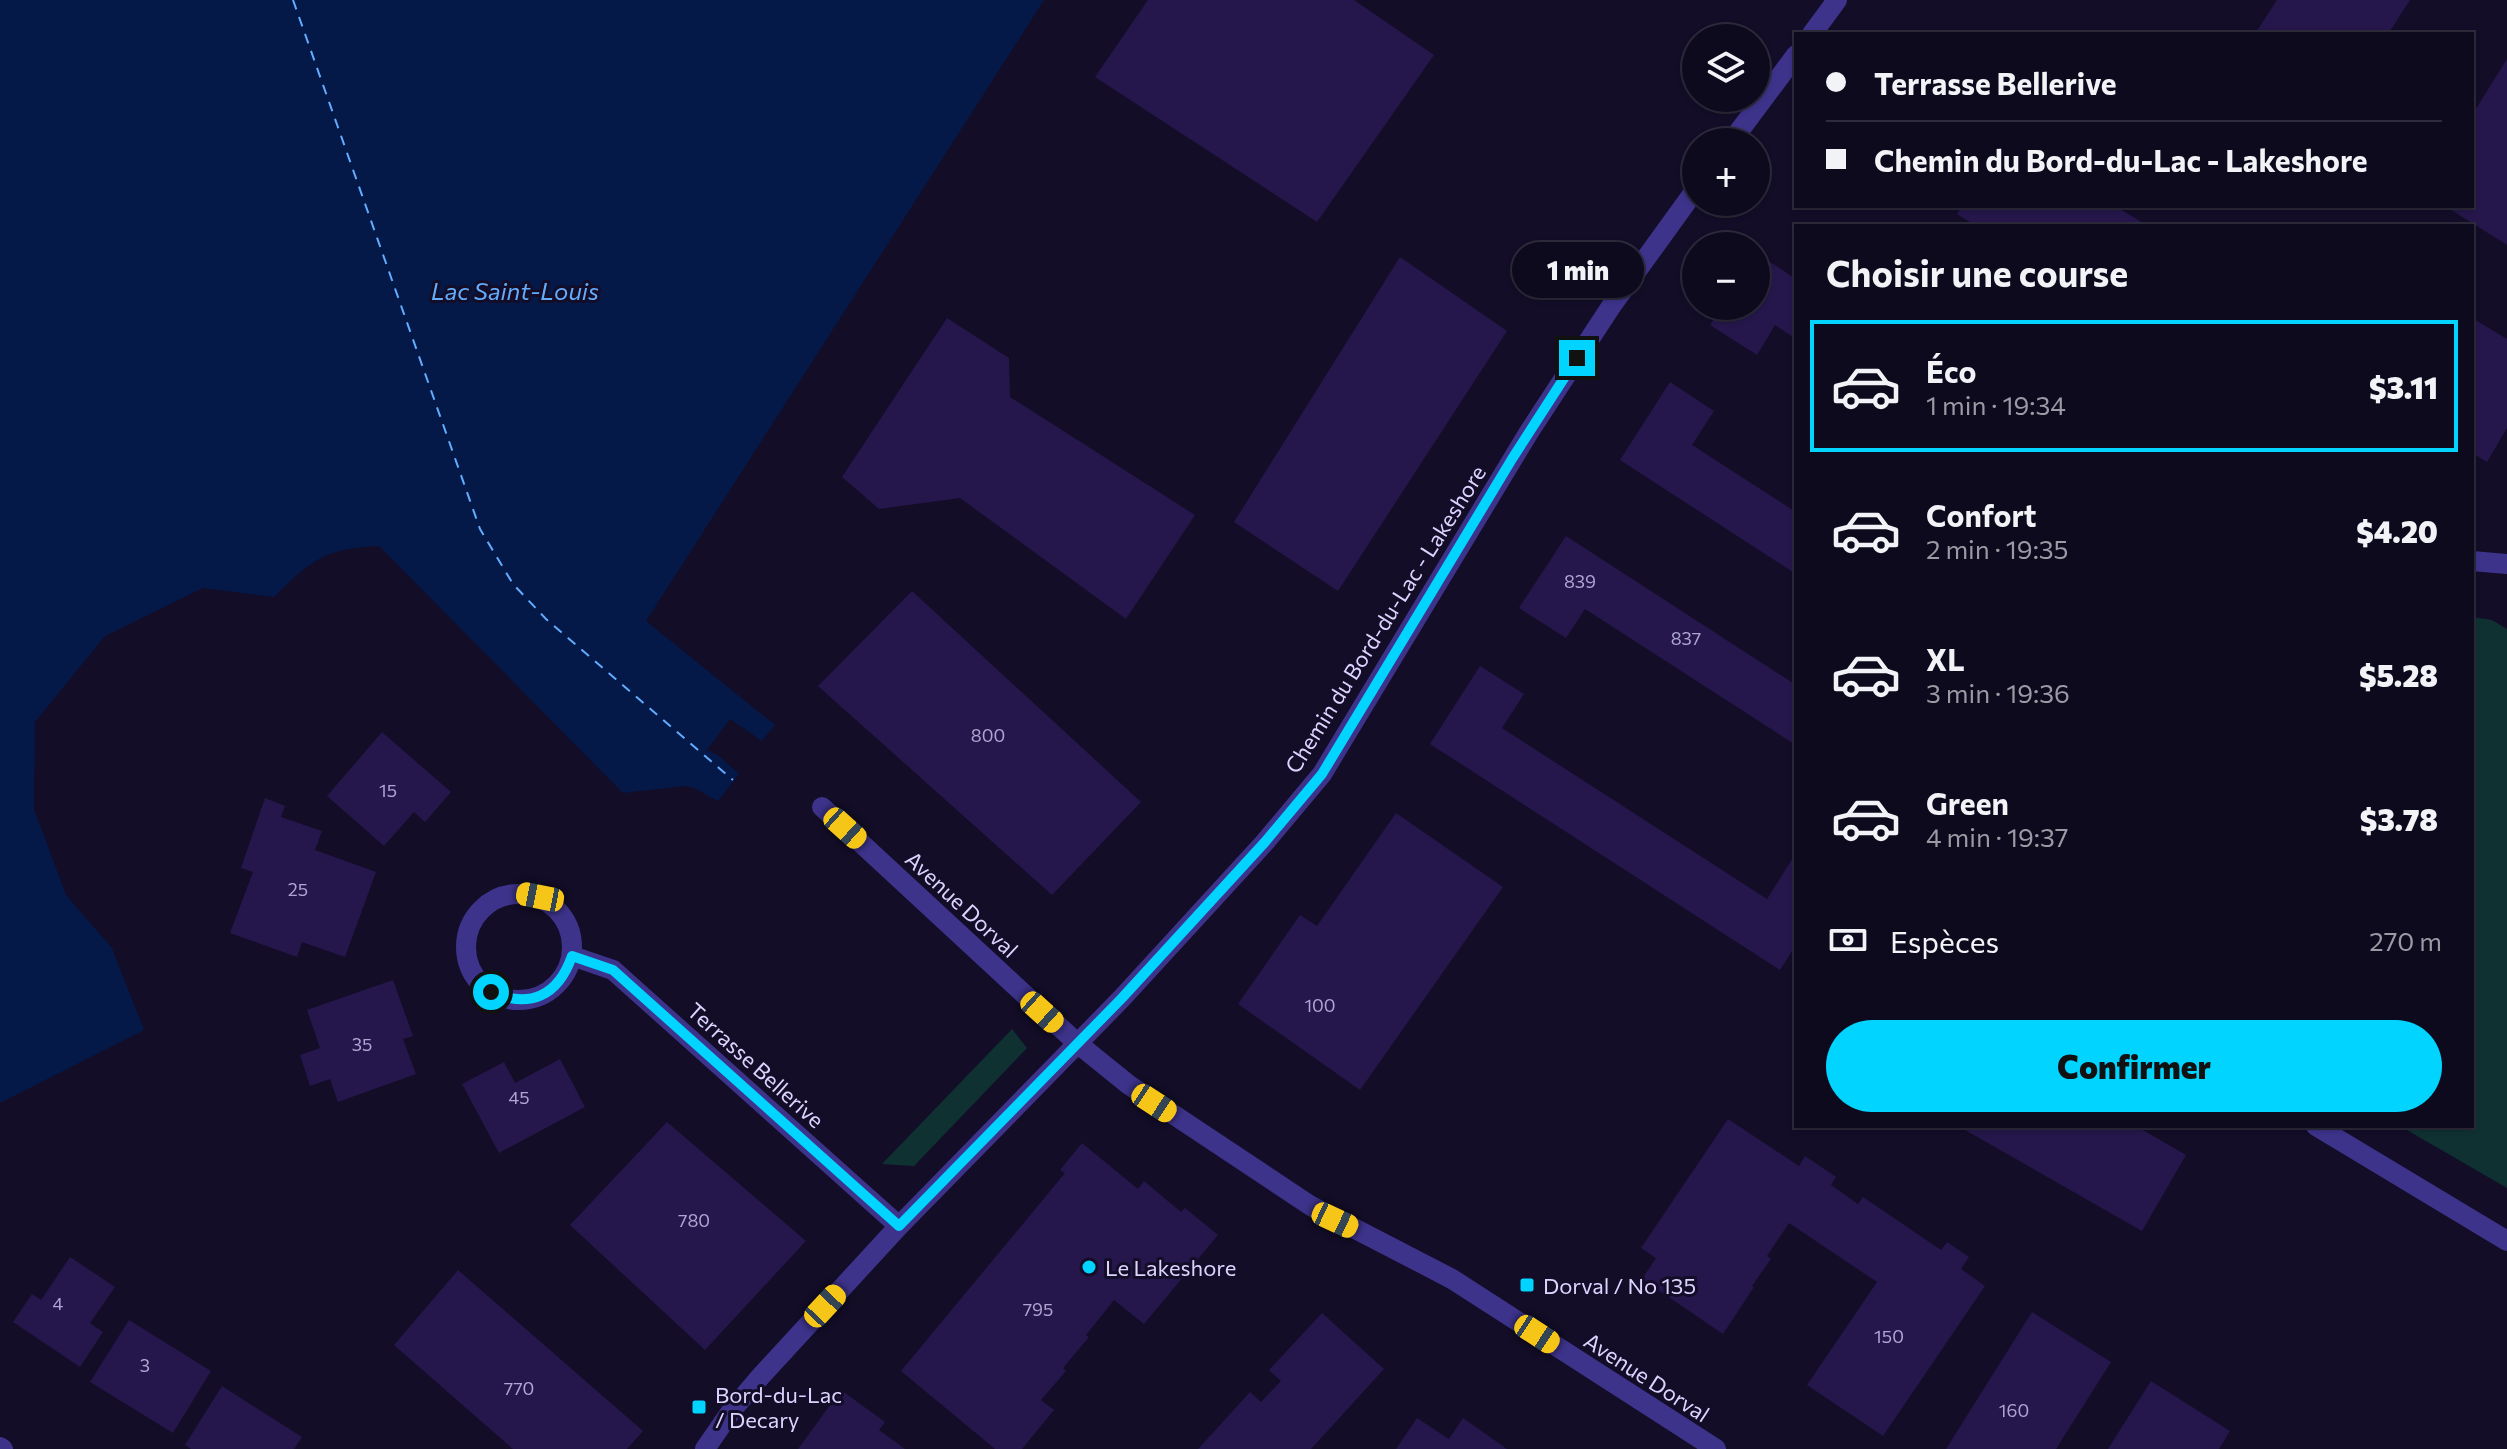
<!DOCTYPE html>
<html lang="fr">
<head>
<meta charset="utf-8">
<style>
  body { margin:0; font-family:Commissioner,sans-serif; background:#171327; color:#f1f3f6; height:100vh; display:flex; flex-direction:column; font-size:30px; white-space:nowrap }
  * { box-sizing:border-box; margin:0 }
  p { font-size:26px; color:#9b9aa4 }
  .icon { flex:none; width:44px; height:44px; fill:none; stroke:currentColor; stroke-width:2; stroke-linecap:round; stroke-linejoin:round }
  .map { position:relative; flex:1; overflow:hidden }
  .panel { position:absolute; left:1794px; top:224px; width:680px; height:904px; display:flex; flex-direction:column; background:#0e0a1e; border-radius:0px; box-shadow:0 2px 6px #0004,0 0 0 2px #2e2b3c }
  .panel>* { flex:none }
  .banner { position:absolute; left:1794px; top:32px; width:680px; height:176px; border-radius:0px; box-shadow:0 2px 6px #0004,0 0 0 2px #2e2b3c; display:grid; align-content:center; height:176px; padding:0 32px; background:#0e0a1e }
  .buttons { position:absolute; left:1682px; top:24px; display:grid; gap:16px }
  .buttons a { display:grid; place-items:center; width:88px; height:88px; border-radius:50%; background:#0e0a1e; box-shadow:0 2px 6px #0004,0 0 0 2px #2e2b3c; font-size:40px }
  .end { position:absolute; width:36px; height:36px; margin:-18px; border:10px solid #00d4ff; background:#111; box-shadow:0 0 0 4px #111 }
  .from { border-radius:50% }
  .bubble { position:absolute; height:56px; border-radius:28px; background:#0e0a1e; box-shadow:0 2px 6px #0004,0 0 0 2px #2e2b3c; font-size:26px; font-weight:800; line-height:56px; text-align:center }
  .car { position:absolute; width:24px; height:48px; margin:-24px -12px; border-radius:10px; box-shadow:0 0 6px 2px #0007; background:linear-gradient(#f5c518 24%,#345 0 40%,#f5c518 0 76%,#345 0 86%,#f5c518 0) }
  .banner b { display:flex; align-items:center; gap:28px; height:76px; font-size:30px }
  .banner b+b { border-top:2px solid #2e2b3c }
  .banner i { width:20px; height:20px; background:#f1f3f6 }
  ul { padding:0; list-style:none }
  li { display:flex; align-items:center; gap:24px; height:132px; margin:0 16px 12px; padding:0 16px; border:4px solid transparent; border-radius:0px }
  li div { flex:1 }
  li b { display:block; font-size:30px }
  li em { font-style:normal; font-weight:800 }
  li.selected { border-color:#00d4ff }
  li>.icon { width:72px; height:72px; stroke-width:1.5 }
  h2 { padding:0 32px; font-size:36px; line-height:96px }
  .pay { display:flex; align-items:center; gap:20px; height:88px; padding:0 32px; font-size:30px }
  .pay p { margin-inline-start:auto }
  .action { display:flex; gap:16px; margin-top:auto; padding:16px 32px }
  .action a { flex:1; height:92px; border-radius:48px; background:#00d4ff; color:#111; font-size:32px; font-weight:800; line-height:92px; text-align:center }
  .map>svg:first-child { display:block }
  .green { fill:#0f3132 }
  .water { fill:#051949 }
  .lines { fill:none; stroke-linecap:round; stroke-linejoin:round }
  .ferry { stroke:#62acff; stroke-width:2; stroke-dasharray:10 8; stroke-linecap:butt }
  .building { fill:#25174b }
  .minor { stroke:#3d338b; stroke-width:20 }
  .route { stroke:#00d4ff; stroke-width:10 }
  .poi-dot { fill:#00d4ff; stroke:#130d28; stroke-width:3 }
  .labels { text-anchor:middle; dominant-baseline:central; stroke-width:6; stroke-linejoin:round; paint-order:stroke }
  .number-label { font-size:18px; fill:#aea5d2 }
  .street-label { font-size:22px; fill:#dcd4ff; stroke:#130d28 }
  .poi-label { font-size:22px; fill:#dcd4ff; stroke:#130d28; text-anchor:start }
  .water-label { font-size:24px; font-style:italic; fill:#62acff; stroke:#130d28 }
</style>
</head>
<body>
<div class="map">
<svg width="2507" height="1449" viewBox="0 0 2507 1449">
  <rect width="100%" height="100%" fill="#130d28"/>
  <!-- green -->
  <path class="green" d="M2472,617L2492,620L2507,629V1188L2400,1126H2472Z
    M1012,1029L1027,1048L914,1166L882,1164Z"/>
  <!-- water -->
  <path class="water" d="M0,0H1044L646,621L775,725L762,741L730,719L707,750L719,756L739,774L718,801L694,788L684,786L623,793L379,546C324,549 313,559 274,597L203,588L105,636L35,722L34,809L66,895L112,948L144,1030L0,1103Z"/>
  <g class="lines">
    <!-- ferry -->
    <path class="ferry" d="M293,0L480,529L513,584L546,619L733,780"/>
  </g>
  <!-- building -->
  <path class="building" d="M1148,0H1354L1434,55L1317,222L1095,77Z
    M2277,0H2410L2388,34H2255Z
    M2507,59V245L2445,206H2472V115Z
    M1962,206H2115L2148,226H1976L1957,214Z
    M1756,253L1796,279V339L1775,325L1757,355L1710,325L1722,306H1756Z
    M1400,257L1507,331L1338,591L1234,522Z
    M947,318L1009,358L1010,397L1195,515L1126,619L960,498L879,509L842,477Z
    M2472,318L2507,339V428L2487,462L2472,453Z
    M1670,382L1714,411L1692,445L1796,512V574L1620,460Z
    M1566,536L1796,685V745L1585,609L1566,638L1519,608Z
    M912,591L1141,802L1052,895L818,686Z
    M1480,666L1524,694L1502,728L1767,899L1796,853V945L1780,970L1430,744Z
    M382,732L451,792L425,822L414,812L384,846L327,796Z
    M265,798L285,806L281,817L322,831L315,850L376,872L345,957L302,942L297,957L230,933L253,872L241,868Z
    M1396,813L1503,887L1360,1090L1238,1004L1300,915L1317,926Z
    M393,980L413,1036L403,1039L416,1074L338,1102L330,1079L310,1086L300,1055L320,1048L307,1010Z
    M560,1059L585,1107L499,1153L462,1084L504,1062L515,1083Z
    M1728,1119L1799,1166L1805,1156L1836,1177L1831,1185L1858,1204L1863,1197L1941,1250L1947,1242L1969,1257L1961,1269L1985,1286L1883,1436L1807,1385L1877,1282L1789,1223L1767,1256L1771,1259L1752,1286L1754,1287L1723,1334L1642,1279L1656,1258L1641,1248Z
    M667,1122L806,1241L705,1350L570,1225Z
    M1958,1126H2136L2186,1155L2142,1231Z
    M1082,1143L1138,1189L1144,1181L1181,1212L1185,1208L1218,1235L1144,1324L1114,1300L1086,1335L1089,1337L1063,1368L1066,1371L1041,1400L1054,1410L1022,1449H995L901,1371L1065,1173L1060,1170Z
    M70,1257L115,1287L90,1323L103,1332L80,1367L13,1322L32,1294L41,1300Z
    M458,1270L643,1431L627,1449H513L394,1345Z
    M2032,1312L2111,1362L2056,1449H1946Z
    M1322,1313L1384,1369L1311,1449H1198L1250,1392L1261,1402L1281,1381L1269,1370Z
    M129,1320L211,1371L173,1433L90,1382Z
    M2151,1381L2230,1431L2219,1449H2108Z
    M222,1386L302,1437L294,1449H191L185,1445Z
    M841,1390L885,1422L879,1430L905,1449H798Z
    M1417,1418L1449,1439L1463,1418L1507,1449H1396Z"/>
  <g class="lines">
    <!-- minor -->
    <path class="minor" d="M1812,34L1837,0
      M1731,142L1796,55
      M2472,561L2507,564
      M822,807L1077,1043L1129,1085L1311,1206L1452,1279L1716,1449
      M466 947a53 53 0 1 1 106 0a53 53 0 1 1-106 0Z
      M572,956L613,970L899,1226
      M2316,1126L2507,1241
      M0,1447L3,1449
      M705,1449L732,1410L761,1376L899,1226L1122,998L1265,842L1322,774L1529,432L1610,308L1696,189"/>
  </g>
  <g class="lines">
    <!-- route -->
    <path class="route" d="M491,992C530,1009 558,996 572,956L613,970L899,1226L1122,998L1265,842L1322,774L1512,459L1577,358"/>
  </g>
  <!-- markers -->
  <g class="poi-dot">
    <circle cx="1089" cy="1267" r="8"/>
    <rect x="1519" y="1277" width="16" height="16" rx="4"/>
    <rect x="691" y="1399" width="16" height="16" rx="4"/>
  </g>
  <g class="labels">
    <!-- number labels -->
    <g class="number-label">
      <text x="1580" y="581">839</text>
      <text x="1686" y="638">837</text>
      <text x="988" y="735">800</text>
      <text x="388" y="790">15</text>
      <text x="298" y="889">25</text>
      <text x="1320" y="1005">100</text>
      <text x="362" y="1044">35</text>
      <text x="519" y="1097">45</text>
      <text x="694" y="1220">780</text>
      <text x="58" y="1303">4</text>
      <text x="1038" y="1309">795</text>
      <text x="1889" y="1336">150</text>
      <text x="145" y="1365">3</text>
      <text x="519" y="1388">770</text>
      <text x="2014" y="1410">160</text>
    </g>
    <!-- street labels -->
    <g class="street-label">
      <text transform="translate(1385 619) rotate(-58)">Chemin du Bord-du-Lac - Lakeshore</text>
      <text transform="translate(962 904) rotate(43)">Avenue Dorval</text>
      <text transform="translate(756 1065) rotate(42)">Terrasse Bellerive</text>
      <text transform="translate(1647 1377) rotate(33)">Avenue Dorval</text>
    </g>
    <!-- poi labels -->
    <g class="poi-label">
      <text x="1105" y="1267">Le Lakeshore</text>
      <text x="1543" y="1285">Dorval / No 135</text>
      <text x="715" y="1394">Bord-du-Lac<tspan x="715" dy="25">/ Decary</tspan></text>
    </g>
    <!-- water labels -->
    <g class="water-label">
      <text x="515" y="290">Lac Saint-Louis</text>
    </g>
  </g>
</svg>
<div class="buttons">
<a><svg class="icon" aria-label="layers" viewBox="0 0 24 24"><path d="M12 4l9 5-9 5-9-5zM3 14l9 5 9-5"/></svg></a>
<a>+</a>
<a>−</a>
</div>
<i class="end from" style="left:491px;top:992px"></i>
<i class="end" style="left:1577px;top:358px"></i>
<div class="bubble" style="left:1512px;top:242px;width:132px">1 min</div>
<i class="car" style="left:845px;top:828px;rotate:132deg"></i>
<i class="car" style="left:540px;top:897px;rotate:281deg"></i>
<i class="car" style="left:1042px;top:1012px;rotate:132deg"></i>
<i class="car" style="left:1154px;top:1103px;rotate:123deg"></i>
<i class="car" style="left:1335px;top:1220px;rotate:115deg"></i>
<i class="car" style="left:825px;top:1306px;rotate:43deg"></i>
<i class="car" style="left:1537px;top:1334px;rotate:123deg"></i>
<div class="banner">
<b><i class="from"></i>Terrasse Bellerive</b>
<b><i></i>Chemin du Bord-du-Lac - Lakeshore</b>
</div>
<section class="panel">
<h2>Choisir une course</h2>
<ul>
<li class="selected"><svg class="icon" aria-label="car" viewBox="0 0 24 24"><path d="M5 17H2v-5l4-1 3-4h7l3 4 3 1v5h-3M9 17h6M6 11h13"/><circle cx="7" cy="17" r="2"/><circle cx="17" cy="17" r="2"/></svg><div><b>Éco</b><p>1 min · 19:34</p></div><em>$3.11</em></li>
<li><svg class="icon" aria-label="car" viewBox="0 0 24 24"><path d="M5 17H2v-5l4-1 3-4h7l3 4 3 1v5h-3M9 17h6M6 11h13"/><circle cx="7" cy="17" r="2"/><circle cx="17" cy="17" r="2"/></svg><div><b>Confort</b><p>2 min · 19:35</p></div><em>$4.20</em></li>
<li><svg class="icon" aria-label="car" viewBox="0 0 24 24"><path d="M5 17H2v-5l4-1 3-4h7l3 4 3 1v5h-3M9 17h6M6 11h13"/><circle cx="7" cy="17" r="2"/><circle cx="17" cy="17" r="2"/></svg><div><b>XL</b><p>3 min · 19:36</p></div><em>$5.28</em></li>
<li><svg class="icon" aria-label="car" viewBox="0 0 24 24"><path d="M5 17H2v-5l4-1 3-4h7l3 4 3 1v5h-3M9 17h6M6 11h13"/><circle cx="7" cy="17" r="2"/><circle cx="17" cy="17" r="2"/></svg><div><b>Green</b><p>4 min · 19:37</p></div><em>$3.78</em></li>
</ul>
<div class="pay"><svg class="icon" aria-label="cash" viewBox="0 0 24 24"><path d="M3 7h18v10H3z"/><circle cx="12" cy="12" r="2"/></svg>Espèces<p>270 m</p></div>
<div class="action"><a>Confirmer</a></div>
</section>
</div>
</body>
</html>
